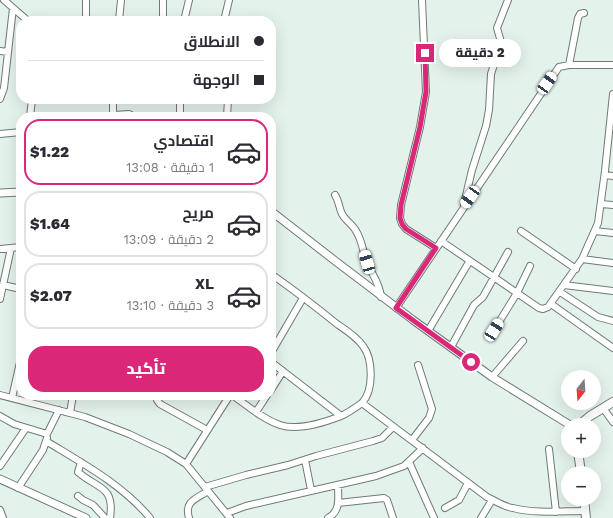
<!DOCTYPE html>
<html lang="ar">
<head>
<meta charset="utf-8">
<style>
  body { margin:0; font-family:"Work Sans",Cairo,sans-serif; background:#f2f2f3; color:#2b2b33; direction:rtl; height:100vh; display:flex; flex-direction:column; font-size:15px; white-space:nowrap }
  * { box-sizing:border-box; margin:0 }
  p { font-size:13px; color:#7c7c81 }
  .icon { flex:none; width:22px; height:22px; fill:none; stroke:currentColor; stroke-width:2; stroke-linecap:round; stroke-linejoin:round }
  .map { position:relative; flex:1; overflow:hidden; direction:ltr }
  .sheet { position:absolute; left:16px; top:112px; width:260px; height:288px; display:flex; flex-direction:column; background:#fff; border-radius:16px; box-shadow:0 4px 16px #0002; direction:rtl }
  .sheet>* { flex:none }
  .hud { position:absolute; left:16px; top:16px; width:260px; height:88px; border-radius:16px; box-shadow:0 4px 16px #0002; direction:rtl; display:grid; align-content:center; height:88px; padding:0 12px; background:#fff }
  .needle { width:26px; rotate:197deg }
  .buttons { position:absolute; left:561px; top:370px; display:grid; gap:8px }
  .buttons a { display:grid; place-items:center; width:40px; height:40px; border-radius:50%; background:#fff; box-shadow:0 4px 16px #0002; font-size:20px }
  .end { position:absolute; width:18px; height:18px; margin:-9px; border:5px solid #db2777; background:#fff; box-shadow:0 0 0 2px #fff }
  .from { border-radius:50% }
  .bubble { position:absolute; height:28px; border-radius:14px; background:#fff; box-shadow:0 4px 16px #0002; font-size:13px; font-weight:800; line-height:28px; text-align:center; direction:rtl }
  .car { position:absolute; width:12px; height:24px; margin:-12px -6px; border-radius:5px; box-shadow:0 0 3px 1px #0007; background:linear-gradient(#fff 24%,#345 0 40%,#fff 0 76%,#345 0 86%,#fff 0) }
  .hud b { display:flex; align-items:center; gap:14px; height:38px; font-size:15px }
  .hud b+b { border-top:1px solid #e1e1e2 }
  .hud i { width:10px; height:10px; background:#2b2b33 }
  ul { padding:7px 0 0; list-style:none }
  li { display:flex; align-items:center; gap:12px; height:66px; margin:0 8px 6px; padding:0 4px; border:2px solid #e1e1e2; border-radius:16px }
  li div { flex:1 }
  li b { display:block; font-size:15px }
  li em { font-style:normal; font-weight:800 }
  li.selected { border-color:#db2777 }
  li>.icon { width:36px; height:36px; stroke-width:1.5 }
  .action { display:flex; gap:8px; margin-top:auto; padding:8px 12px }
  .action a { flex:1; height:46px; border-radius:16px; background:#db2777; color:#fff; font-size:16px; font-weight:800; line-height:46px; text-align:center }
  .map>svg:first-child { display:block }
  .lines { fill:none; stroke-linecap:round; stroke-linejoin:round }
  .minor-casing { stroke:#6e7c75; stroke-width:8 }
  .tertiary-casing { stroke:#6e7c75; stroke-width:9 }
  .secondary-casing { stroke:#6e7c75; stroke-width:10 }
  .minor { stroke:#fff; stroke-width:6 }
  .tertiary { stroke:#fff; stroke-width:7 }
  .secondary { stroke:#fff; stroke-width:8 }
  .route { stroke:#db2777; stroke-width:5 }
</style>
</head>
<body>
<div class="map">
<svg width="613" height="518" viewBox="0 0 613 518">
  <rect width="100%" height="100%" fill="#e3f2ea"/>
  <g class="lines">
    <defs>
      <path id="minor" d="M4,0L28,21
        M422,0L426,92L420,127L401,205L400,218L402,224L406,229L436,248
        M86,21V0
        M119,21L121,0
        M163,21V0
        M184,21L189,0
        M224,21L229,0
        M0,51L8,52
        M569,65L578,18L580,14L584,13
        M0,99L4,88L13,8
        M113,99V117
        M180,99V117
        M113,115L129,114L135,117
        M30,117L32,99
        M227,117L228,99
        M0,134L21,132
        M605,175L613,176
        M335,195C339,201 339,208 342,214C346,221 353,225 356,231C362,240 363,252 367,263C372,274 380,284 381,297
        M464,204L472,170L486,126L489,110L491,74L501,42L497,28L508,0
        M601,204L613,205
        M521,231L576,269
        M595,231L613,233
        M441,241L539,308L543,309L548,307L582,259L598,223L605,171L613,94
        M0,249L21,247
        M582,259L613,263
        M271,274C294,290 316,307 337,324C346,330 357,337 363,346C373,359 374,390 362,403L487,497C496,501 504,507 513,508C536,514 562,511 585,511
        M3,285L21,289
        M564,285L613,291
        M560,292L598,317L613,321
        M0,299L11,248
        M551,304L613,348
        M396,308L559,67L569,65H613
        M494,330L517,293L530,266
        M428,331L469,262
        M451,347L474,305L483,297L508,252
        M271,353L303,298
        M271,362L341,416
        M492,377L523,341
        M271,390L283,371
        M0,395L85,417L129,434L167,452L186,464L230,518
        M158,395L157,400L160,404L207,430
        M232,395C247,405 262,419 280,425C298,431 323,423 341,416C348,413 355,408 362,403
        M12,398L21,358
        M603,408L613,422
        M256,412L267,395
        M70,413L73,395
        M0,416L14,424L47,434L59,410
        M412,440L429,418L432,409L418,365
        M46,441C82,463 123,485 150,518
        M549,449L556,512
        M305,460L311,490
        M81,462L78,472C97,489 115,485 110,518
        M409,462L434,518
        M186,464L230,395
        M0,466L26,428
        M205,487L246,475L288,465L316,456L373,441L382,438L393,427
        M18,488L43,450L47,438
        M78,496L83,500L93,505L105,518
        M338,503L384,498L387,500L393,518
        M445,508L459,500L468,483
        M0,510L3,518
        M227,513L246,506L376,476L404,466L423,448
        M189,518C184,501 196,499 208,491
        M328,518C341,511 338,498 338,485
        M481,518L492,500"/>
      <path id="tertiary" d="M0,193L21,192
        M271,211L334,260L413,320L492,377L570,425
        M0,479L86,518"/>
      <path id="secondary" d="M579,425L590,416L613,402
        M578,451L581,473
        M584,499L586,518"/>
    </defs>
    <!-- minor casing -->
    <use href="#minor" class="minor-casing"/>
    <!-- tertiary casing -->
    <use href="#tertiary" class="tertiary-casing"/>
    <!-- secondary casing -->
    <use href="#secondary" class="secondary-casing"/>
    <!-- minor -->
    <use href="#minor" class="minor"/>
    <!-- tertiary -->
    <use href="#tertiary" class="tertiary"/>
    <!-- secondary -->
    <use href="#secondary" class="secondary"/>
  </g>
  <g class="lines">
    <!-- route -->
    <path class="route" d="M425,53L426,92L420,127L401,205L400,218L402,224L406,229L436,248L396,308L471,362"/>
  </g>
</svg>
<div class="buttons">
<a><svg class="needle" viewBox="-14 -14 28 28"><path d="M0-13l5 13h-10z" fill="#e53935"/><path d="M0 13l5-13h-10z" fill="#7c7c81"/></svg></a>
<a>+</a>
<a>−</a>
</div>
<i class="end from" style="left:471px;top:362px"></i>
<i class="end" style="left:425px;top:53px"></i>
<div class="bubble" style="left:439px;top:39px;width:82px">2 دقيقة</div>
<i class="car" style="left:547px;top:83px;rotate:34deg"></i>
<i class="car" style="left:470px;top:197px;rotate:215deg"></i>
<i class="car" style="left:367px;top:262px;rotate:344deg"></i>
<i class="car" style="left:494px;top:330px;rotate:32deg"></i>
<div class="hud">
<b><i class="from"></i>الانطلاق</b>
<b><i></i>الوجهة</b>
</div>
<section class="sheet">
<ul>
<li class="selected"><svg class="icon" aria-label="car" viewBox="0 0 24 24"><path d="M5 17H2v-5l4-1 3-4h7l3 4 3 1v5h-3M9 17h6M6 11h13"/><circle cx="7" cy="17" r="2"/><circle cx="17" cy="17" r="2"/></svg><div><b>اقتصادي</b><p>1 دقيقة · 13:08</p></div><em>$1.22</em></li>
<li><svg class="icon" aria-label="car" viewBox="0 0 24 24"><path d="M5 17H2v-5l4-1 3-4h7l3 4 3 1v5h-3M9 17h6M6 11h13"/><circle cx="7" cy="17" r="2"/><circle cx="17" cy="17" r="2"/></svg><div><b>مريح</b><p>2 دقيقة · 13:09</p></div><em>$1.64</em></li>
<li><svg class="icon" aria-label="car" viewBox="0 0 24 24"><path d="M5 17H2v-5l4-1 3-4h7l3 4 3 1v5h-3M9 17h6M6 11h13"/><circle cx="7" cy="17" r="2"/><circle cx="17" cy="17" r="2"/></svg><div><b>XL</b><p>3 دقيقة · 13:10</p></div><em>$2.07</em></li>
</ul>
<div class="action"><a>تأكيد</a></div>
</section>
</div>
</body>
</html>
